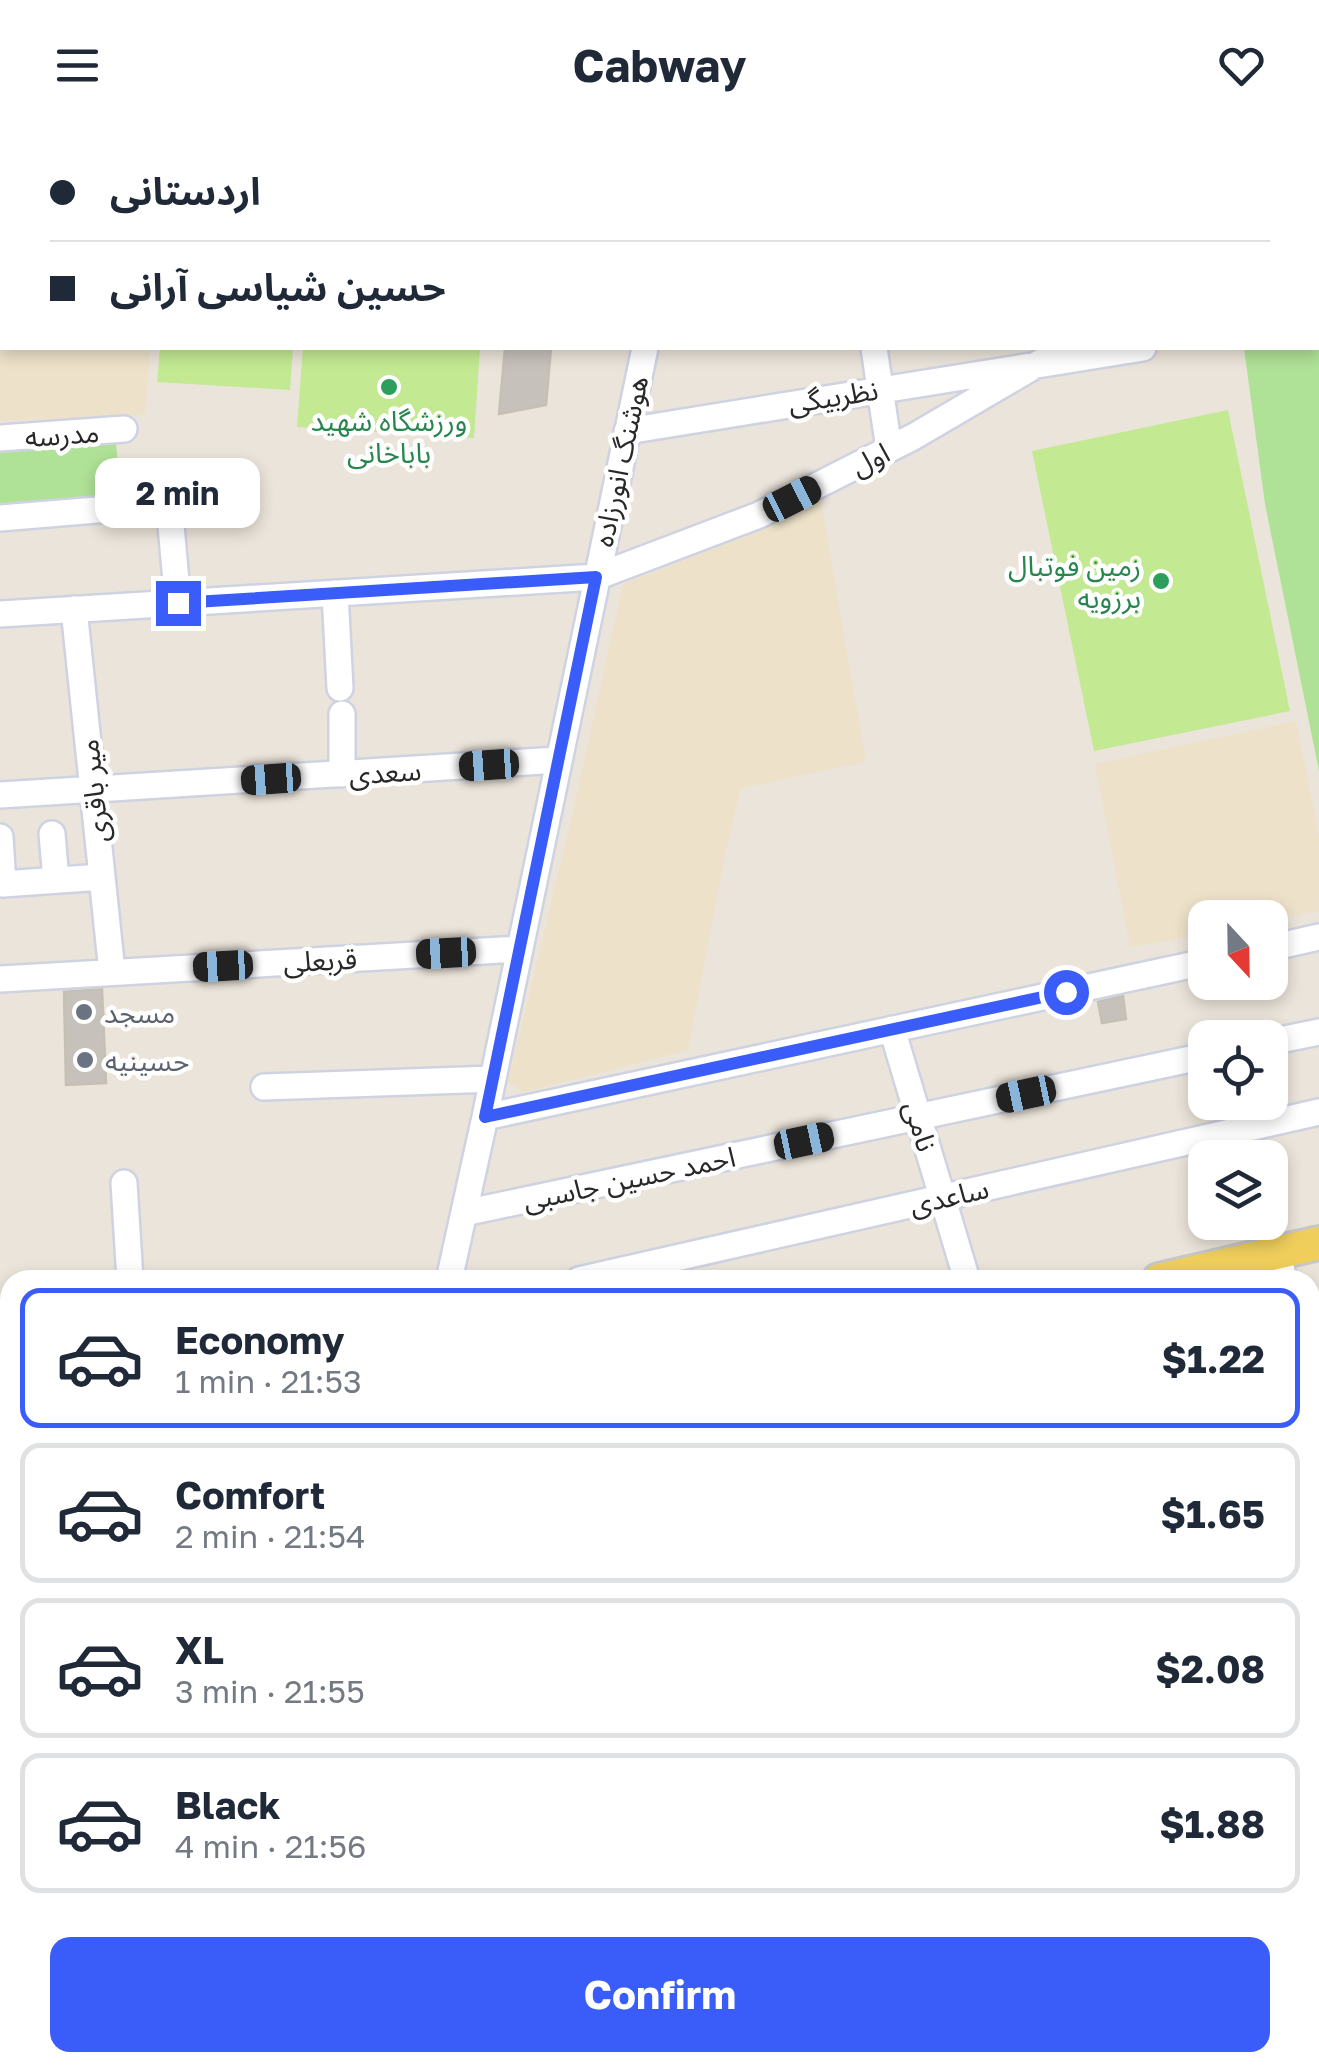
<!DOCTYPE html>
<html lang="en">
<head>
<meta charset="utf-8">
<style>
  body { margin:0; font-family:"Golos Text","Noto Sans Arabic",sans-serif; background:#f6f6f7; color:#1f2937; height:100vh; display:flex; flex-direction:column; font-size:38px; white-space:nowrap }
  * { box-sizing:border-box; margin:0 }
  p { font-size:32px; color:#747a83 }
  .icon { flex:none; width:55px; height:55px; fill:none; stroke:currentColor; stroke-width:2; stroke-linecap:round; stroke-linejoin:round }
  .map { position:relative; flex:1; overflow:hidden }
  .drawer { position:absolute; left:0px; top:1140px; width:1320px; height:802px; display:flex; flex-direction:column; background:#fff; border-radius:30px 30px 0 0; box-shadow:0 5px 15px #0003 }
  .drawer>* { flex:none }
  .hud { position:absolute; left:0px; top:0px; width:1320px; height:220px; box-shadow:0 5px 15px #0003; display:grid; align-content:center; height:220px; padding:0 50px; background:#fff }
  .needle { width:65px; rotate:158deg }
  .fabs { position:absolute; left:1188px; top:770px; display:grid; gap:20px }
  .fabs a { display:grid; place-items:center; width:100px; height:100px; border-radius:20px; background:#fff; box-shadow:0 5px 15px #0003; font-size:50px }
  .end { position:absolute; width:45px; height:45px; margin:-22px; border:12px solid #3a5cf8; background:#fff; box-shadow:0 0 0 5px #fff }
  .from { border-radius:50% }
  .bubble { position:absolute; height:70px; border-radius:20px; background:#fff; box-shadow:0 5px 15px #0003; font-size:32px; font-weight:700; line-height:70px; text-align:center }
  .car { position:absolute; width:30px; height:60px; margin:-30px -15px; border-radius:12px; box-shadow:0 0 8px 2px #0007; background:linear-gradient(#222 24%,#8ab4d8 0 40%,#222 0 76%,#8ab4d8 0 86%,#222 0) }
  .hud b { display:flex; align-items:center; gap:35px; height:95px; font-size:38px }
  .hud b+b { border-top:2px solid #e0e1e3 }
  .hud i { width:25px; height:25px; background:#1f2937 }
  ul { padding:18px 0 0; list-style:none }
  li { display:flex; align-items:center; gap:30px; height:140px; margin:0 20px 15px; padding:0 30px; border:5px solid #e0e1e3; border-radius:20px }
  li div { flex:1 }
  li b { display:block; font-size:38px }
  li em { font-style:normal; font-weight:700 }
  li.selected { border-color:#3a5cf8 }
  li>.icon { width:90px; height:90px; stroke-width:1.5 }
  .primary-button { display:flex; gap:20px; margin-top:auto; padding:20px 50px }
  .primary-button a { flex:1; height:115px; border-radius:20px; background:#3a5cf8; color:#fff; font-size:40px; font-weight:700; line-height:115px; text-align:center }
  header { display:flex; justify-content:space-between; align-items:center; height:130px; padding:0 50px; background:#fff; font-size:45px; font-weight:700 }
  .map>svg:first-child { display:block }
  .education { fill:#ede1c9 }
  .green { fill:#afe196 }
  .pitch { fill:#c3e992 }
  .building { fill:#c6c1ba; stroke:#c6c0b4; stroke-width:2.5 }
  .lines { fill:none; stroke-linecap:round; stroke-linejoin:round }
  .minor-casing { stroke:#cfd3e1; stroke-width:30 }
  .major-casing { stroke:#c7c7c7; stroke-width:38 }
  .minor { stroke:#fff; stroke-width:25 }
  .major { stroke:#efce5b; stroke-width:32 }
  .route { stroke:#3a5cf8; stroke-width:12 }
  .leisure-dot { fill:#2e9e5b; stroke:#fff; stroke-width:4 }
  .worship-dot { fill:#6b7280; stroke:#fff; stroke-width:4 }
  .labels { text-anchor:middle; dominant-baseline:central; stroke-width:9; stroke-linejoin:round; paint-order:stroke }
  .street-label { font-size:28px; fill:#282828; stroke:#fff }
  .leisure-label { font-size:28px; fill:#27864d; stroke:#fff }
  .worship-label { font-size:28px; fill:#5b616d; stroke:#fff; text-anchor:start }
</style>
</head>
<body>
<header><svg class="icon" aria-label="menu" viewBox="0 0 24 24"><path d="M4 6h16M4 12h16M4 18h16"/></svg>Cabway<svg class="icon" aria-label="heart" viewBox="0 0 24 24"><path d="M12 20l-8-8c-3-5 5-10 8-4 3-6 11-1 8 4z"/></svg></header>
<div class="map">
<svg width="1319" height="1942" viewBox="0 0 1319 1942">
  <rect width="100%" height="100%" fill="#ebe4da"/>
  <!-- education -->
  <path class="education" d="M2,77V218H150L145,285L0,291V78Z
    M821,371L866,632L741,658L725,725L688,920L523,962L508,952L571,691L623,454L762,400Z
    M1296,591L1319,705V781L1270,791V788H1205V804L1130,817L1095,634Z"/>
  <!-- green -->
  <path class="green" d="M318,0H519V2H318Z
    M883,0H1203V2H901Z
    M1319,2V641L1265,374L1244,218H1318Z
    M116,313L121,369L0,379V323Z
    M1310,1577L1319,1601V1942H656L652,1933L1310,1932Z"/>
  <!-- pitch -->
  <path class="pitch" d="M160,218H293L290,260L157,252Z
    M303,218H480L474,308L297,297Z
    M1228,280L1290,581L1094,621L1032,321Z"/>
  <!-- building -->
  <path class="building" d="M505,218H551L546,275L499,284Z
    M102,859L106,953L66,955L64,862Z
    M1123,866L1126,889L1102,893L1098,872Z"/>
  <g class="lines">
    <defs>
      <path id="minor" d="M874,218L889,319
        M627,301L1143,218
        M0,308L124,299
        M168,363L178,473
        M0,388L169,374
        M335,463L340,558
        M74,479L112,842
        M0,484L596,447L759,385L913,307L1065,218
        M342,584V644
        M0,665L558,630
        M52,704L56,750
        M0,707L3,754L102,747
        M1270,818L1319,807
        M0,849L520,819
        M892,899L967,1150
        M1270,912L1319,902
        M264,957L493,949
        M485,987L1205,832
        M124,1053L130,1150
        M464,1083L1205,926
        M1278,1123L1284,1150
        M449,1150L485,987L645,218
        M579,1150L1319,982
        M1310,1247L1319,1245
        M0,1321L10,1322
        M1310,1366L1319,1364
        M0,1403L10,1402
        M0,1509H10
        M1310,1528L1319,1525
        M0,1594L10,1593
        M0,1846L10,1845
        M0,1877L10,1876
        M499,1932L502,1942
        M181,1935L182,1942
        M233,1942L300,1932
        M430,1942L456,1932"/>
      <path id="major" d="M1159,1150L1319,1113
        M0,1240L10,1241
        M350,1932L351,1942"/>
    </defs>
    <!-- minor casing -->
    <use href="#minor" class="minor-casing"/>
    <!-- major casing -->
    <use href="#major" class="major-casing"/>
    <!-- minor -->
    <use href="#minor" class="minor"/>
    <!-- major -->
    <use href="#major" class="major"/>
  </g>
  <g class="lines">
    <!-- route -->
    <path class="route" d="M178,473L596,447L485,987L1066,862"/>
  </g>
  <!-- markers -->
  <g class="leisure-dot">
    <circle cx="389" cy="257" r="10"/>
    <circle cx="1161" cy="451" r="10"/>
  </g>
  <g class="worship-dot">
    <circle cx="84" cy="882" r="10"/>
    <circle cx="85" cy="930" r="10"/>
  </g>
  <g class="labels">
    <!-- street labels -->
    <g class="street-label">
      <text transform="translate(833 266) rotate(-9)">نظربیگی</text>
      <text transform="translate(62 304) rotate(-4)">مدرسه</text>
      <text transform="translate(870 329) rotate(-27)">اول</text>
      <text transform="translate(620 331) rotate(-78)">هوشنگ انورزاده</text>
      <text transform="translate(385 642) rotate(-4)">سعدی</text>
      <text transform="translate(93 661) rotate(-96)">میر باقری</text>
      <text transform="translate(320 830) rotate(-3)">قربعلی</text>
      <text transform="translate(921 996) rotate(73)">نامی</text>
      <text transform="translate(629 1048) rotate(-12)">احمد حسین جاسبی</text>
      <text transform="translate(949 1066) rotate(-13)">ساعدی</text>
    </g>
    <!-- leisure labels -->
    <g class="leisure-label">
      <text x="389" y="290">ورزشگاه شهید<tspan x="389" dy="32">باباخانی</tspan></text>
      <text x="1141" y="435" text-anchor="end">زمین فوتبال<tspan x="1141" dy="32">برزویه</tspan></text>
    </g>
    <!-- worship labels -->
    <g class="worship-label">
      <text x="104" y="882">مسجد</text>
      <text x="105" y="930">حسینیه</text>
    </g>
  </g>
</svg>
<div class="fabs">
<a><svg class="needle" viewBox="-14 -14 28 28"><path d="M0-13l5 13h-10z" fill="#e53935"/><path d="M0 13l5-13h-10z" fill="#747a83"/></svg></a>
<a><svg class="icon" aria-label="locate" viewBox="0 0 24 24"><circle cx="12" cy="12" r="6"/><path d="M12 2v4M12 18v4M2 12h4M18 12h4"/></svg></a>
<a><svg class="icon" aria-label="layers" viewBox="0 0 24 24"><path d="M12 4l9 5-9 5-9-5zM3 14l9 5 9-5"/></svg></a>
</div>
<i class="end from" style="left:1066px;top:862px"></i>
<i class="end" style="left:178px;top:473px"></i>
<div class="bubble" style="left:95px;top:328px;width:165px">2 min</div>
<i class="car" style="left:792px;top:369px;rotate:63deg"></i>
<i class="car" style="left:489px;top:635px;rotate:266deg"></i>
<i class="car" style="left:271px;top:649px;rotate:266deg"></i>
<i class="car" style="left:446px;top:823px;rotate:267deg"></i>
<i class="car" style="left:223px;top:836px;rotate:267deg"></i>
<i class="car" style="left:1026px;top:964px;rotate:258deg"></i>
<i class="car" style="left:804px;top:1011px;rotate:78deg"></i>
<div class="hud">
<b><i class="from"></i>اردستانی</b>
<b><i></i>حسین شیاسی آرانی</b>
</div>
<section class="drawer">
<ul>
<li class="selected"><svg class="icon" aria-label="car" viewBox="0 0 24 24"><path d="M5 17H2v-5l4-1 3-4h7l3 4 3 1v5h-3M9 17h6M6 11h13"/><circle cx="7" cy="17" r="2"/><circle cx="17" cy="17" r="2"/></svg><div><b>Economy</b><p>1 min · 21:53</p></div><em>$1.22</em></li>
<li><svg class="icon" aria-label="car" viewBox="0 0 24 24"><path d="M5 17H2v-5l4-1 3-4h7l3 4 3 1v5h-3M9 17h6M6 11h13"/><circle cx="7" cy="17" r="2"/><circle cx="17" cy="17" r="2"/></svg><div><b>Comfort</b><p>2 min · 21:54</p></div><em>$1.65</em></li>
<li><svg class="icon" aria-label="car" viewBox="0 0 24 24"><path d="M5 17H2v-5l4-1 3-4h7l3 4 3 1v5h-3M9 17h6M6 11h13"/><circle cx="7" cy="17" r="2"/><circle cx="17" cy="17" r="2"/></svg><div><b>XL</b><p>3 min · 21:55</p></div><em>$2.08</em></li>
<li><svg class="icon" aria-label="car" viewBox="0 0 24 24"><path d="M5 17H2v-5l4-1 3-4h7l3 4 3 1v5h-3M9 17h6M6 11h13"/><circle cx="7" cy="17" r="2"/><circle cx="17" cy="17" r="2"/></svg><div><b>Black</b><p>4 min · 21:56</p></div><em>$1.88</em></li>
</ul>
<div class="primary-button"><a>Confirm</a></div>
</section>
</div>
</body>
</html>
